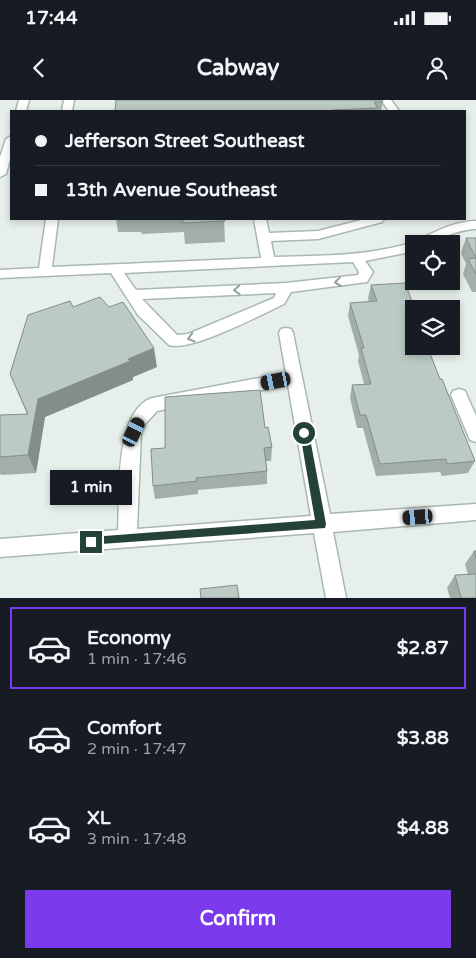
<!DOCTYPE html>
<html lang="en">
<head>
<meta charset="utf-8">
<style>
  body { margin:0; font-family:"Varela Round",sans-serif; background:#242831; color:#f1f3f6; height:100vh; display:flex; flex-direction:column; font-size:19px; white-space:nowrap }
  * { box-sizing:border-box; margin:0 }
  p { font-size:16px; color:#9ea1a6 }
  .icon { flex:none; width:28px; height:28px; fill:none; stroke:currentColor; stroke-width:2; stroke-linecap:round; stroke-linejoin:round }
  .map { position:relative; height:498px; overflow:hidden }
  .sheet { display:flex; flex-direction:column; background:#171b24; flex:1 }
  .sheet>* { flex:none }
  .hud { position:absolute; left:10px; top:10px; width:456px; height:110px; border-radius:0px; box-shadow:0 2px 8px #0003; display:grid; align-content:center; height:110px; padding:0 25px; background:#171b24 }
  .controls { position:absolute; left:405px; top:135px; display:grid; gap:10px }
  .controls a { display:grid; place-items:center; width:55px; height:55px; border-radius:0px; background:#171b24; box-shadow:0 2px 8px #0003; font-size:25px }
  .end { position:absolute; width:22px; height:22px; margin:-11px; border:6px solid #24423a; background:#fff; box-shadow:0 0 0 2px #fff }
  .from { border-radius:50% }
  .bubble { position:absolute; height:35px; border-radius:0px; background:#171b24; box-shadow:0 2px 8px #0003; font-size:16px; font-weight:700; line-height:35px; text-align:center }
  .car { position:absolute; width:15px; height:30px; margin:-15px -8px; border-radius:6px; box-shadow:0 0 4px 1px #0007; background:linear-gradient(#222 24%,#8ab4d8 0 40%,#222 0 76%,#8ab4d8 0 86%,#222 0) }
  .hud b { display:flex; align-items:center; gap:18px; height:48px; font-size:19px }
  .hud b+b { border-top:1px solid #363941 }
  .hud i { width:12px; height:12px; background:#f1f3f6 }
  ul { padding:9px 0 0; list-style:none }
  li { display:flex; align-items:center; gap:15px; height:82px; margin:0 10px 8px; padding:0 15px; border:2px solid transparent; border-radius:0px }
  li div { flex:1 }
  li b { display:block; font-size:19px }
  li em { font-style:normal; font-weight:700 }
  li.current { border-color:#7c3aed }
  li>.icon { width:45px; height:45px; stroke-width:1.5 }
  .primary-button { display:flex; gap:10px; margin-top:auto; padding:10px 25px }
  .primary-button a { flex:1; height:58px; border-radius:0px; background:#7c3aed; color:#fff; font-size:20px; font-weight:700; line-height:58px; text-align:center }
  .status { display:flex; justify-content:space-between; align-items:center; height:35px; padding:0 25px; background:#171b24; direction:ltr }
  .status svg { height:14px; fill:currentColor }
  header { display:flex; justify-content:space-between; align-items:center; height:65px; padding:0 25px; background:#171b24; font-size:22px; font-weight:700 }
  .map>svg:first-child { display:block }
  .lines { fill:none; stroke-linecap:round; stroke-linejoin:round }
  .minor-casing { stroke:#a8b8b2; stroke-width:3 }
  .minor { fill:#fff; fill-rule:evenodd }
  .wall { fill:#a1aea9 }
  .shaded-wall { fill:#838d89 }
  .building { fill:#bbcac4; stroke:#838d89 }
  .oneway { stroke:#92a09c }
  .route { fill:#24423a }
</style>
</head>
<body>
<div class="status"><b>17:44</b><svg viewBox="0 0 49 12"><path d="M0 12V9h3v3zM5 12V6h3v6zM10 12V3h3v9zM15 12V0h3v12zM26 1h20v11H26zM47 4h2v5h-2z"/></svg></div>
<header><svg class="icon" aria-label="back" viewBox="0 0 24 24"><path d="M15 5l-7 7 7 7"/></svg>Cabway<svg class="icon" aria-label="person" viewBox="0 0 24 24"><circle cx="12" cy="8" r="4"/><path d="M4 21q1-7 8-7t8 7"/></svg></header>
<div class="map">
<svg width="476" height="498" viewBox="0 0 476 498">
  <rect width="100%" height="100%" fill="#e6efeb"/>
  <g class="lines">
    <defs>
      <path id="minor" d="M19,0H29L26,11H16Z
        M64,0H74L72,11H62Z
        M381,0H391L399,11H389Z
        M11,36V55L6,74L0,77V57L6,39Z
        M46,119H58L52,167L261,158L254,119H266L269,133L318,131L365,119H384L382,122L318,139L271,141L274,157C316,156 359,156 400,146C427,139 445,122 476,121V129C453,129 436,144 414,144V150L410,152L365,161L373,172L367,182L291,192L284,204C260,215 191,252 169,245L138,215L111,173L0,178V170L39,168ZM353,162L359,172L358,175L286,183L136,190L124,173ZM276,193L274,198L188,234L177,235L142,199Z
        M286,228L291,229L293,233L330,414L476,404V420L333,432L346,498H326L314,433L0,457V439L118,430C120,397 114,311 152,298L286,273L279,233L281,229ZM288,285L311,416L137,429L141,332L146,323L157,311Z
        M459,289L465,291L476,316V342L470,340L451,295L453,291Z"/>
    </defs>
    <!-- minor casing -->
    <use href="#minor" class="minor-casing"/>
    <!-- minor -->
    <use href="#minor" class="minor"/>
  </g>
  <!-- wall -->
  <path class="wall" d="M383,2L381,11H115Z
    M116,119H224L225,142L185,144L184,132L142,134L141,132H118Z
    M466,138H476V192H472L463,174L466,164L461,153Z
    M371,185L414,246L440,279L475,361L468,373L442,376L440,372L376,376L363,328H357L350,298L352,285L364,284L358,261L359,255L348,216L350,203L369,202L368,198Z
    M73,207L157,267L133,277V280L45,317L36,373L1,375L0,373V317L27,314L10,274Z
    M265,328L272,347L271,361H266L267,371V384L198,390V394L155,399L153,386L165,348Z
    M474,451H476V498H450L447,488L455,475H468L465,464Z"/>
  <!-- shaded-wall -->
  <path class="shaded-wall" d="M154,248L157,267L133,277V280L45,317L36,373L28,355L38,299Z"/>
  <!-- building -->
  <path class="building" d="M116,0H382L383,2H374L378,8L332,10L333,11H115Z
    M182,119H224L225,121L183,123Z
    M466,138H476V158Z
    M476,158V174L468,159Z
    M405,183L415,209H414V246H427L440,279H442L475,361L447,364L446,359L380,364L366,315H360L352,285L371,284L361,248H364L350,203L377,201L371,185Z
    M100,197L109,207L123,202L154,248L128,259L130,261L38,299L28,355L0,357V315L28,314L10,274L28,215L70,201L73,207Z
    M260,290L265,328L268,327L272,347L264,348L267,371L196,378L197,381L153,386L151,349L165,348V297Z
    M474,451H476V458Z
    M476,474V498H461L455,475Z
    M237,485L239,498H201L200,489Z"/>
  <!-- one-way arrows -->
  <defs><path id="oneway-chevron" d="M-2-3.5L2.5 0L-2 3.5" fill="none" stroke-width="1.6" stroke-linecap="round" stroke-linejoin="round" transform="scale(1.25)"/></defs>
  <g class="oneway">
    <use href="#oneway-chevron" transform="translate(338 182) rotate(173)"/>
    <use href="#oneway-chevron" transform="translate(237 190) rotate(177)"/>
    <use href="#oneway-chevron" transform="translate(191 238) rotate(164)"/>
  </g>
  <!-- route -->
  <path class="route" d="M304,329L309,333L326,424L325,428L87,445L86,442L91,437L315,420L300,333Z"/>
</svg>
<div class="controls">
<a><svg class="icon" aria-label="locate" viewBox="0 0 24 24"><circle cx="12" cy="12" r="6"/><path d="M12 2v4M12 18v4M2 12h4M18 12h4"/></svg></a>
<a><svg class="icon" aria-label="layers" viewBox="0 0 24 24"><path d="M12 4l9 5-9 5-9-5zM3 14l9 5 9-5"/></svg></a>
</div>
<i class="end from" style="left:304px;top:333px"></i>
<i class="end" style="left:91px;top:442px"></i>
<div class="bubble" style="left:50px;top:370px;width:82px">1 min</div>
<i class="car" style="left:276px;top:281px;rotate:259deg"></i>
<i class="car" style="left:134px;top:332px;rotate:26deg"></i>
<i class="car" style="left:418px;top:417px;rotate:266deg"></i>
<div class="hud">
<b><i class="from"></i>Jefferson Street Southeast</b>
<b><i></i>13th Avenue Southeast</b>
</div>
</div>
<section class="sheet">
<ul>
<li class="current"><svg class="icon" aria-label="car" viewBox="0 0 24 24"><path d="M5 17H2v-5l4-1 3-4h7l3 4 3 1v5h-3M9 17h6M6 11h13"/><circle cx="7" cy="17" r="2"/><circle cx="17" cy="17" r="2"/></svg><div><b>Economy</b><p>1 min · 17:46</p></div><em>$2.87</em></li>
<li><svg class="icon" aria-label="car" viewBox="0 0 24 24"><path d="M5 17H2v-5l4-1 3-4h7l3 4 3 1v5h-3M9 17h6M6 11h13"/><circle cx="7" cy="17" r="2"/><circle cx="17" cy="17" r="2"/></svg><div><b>Comfort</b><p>2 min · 17:47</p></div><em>$3.88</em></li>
<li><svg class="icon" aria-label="car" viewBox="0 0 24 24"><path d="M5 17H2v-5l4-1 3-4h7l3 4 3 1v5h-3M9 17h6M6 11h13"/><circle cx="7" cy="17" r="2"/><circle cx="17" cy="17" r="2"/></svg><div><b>XL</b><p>3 min · 17:48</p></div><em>$4.88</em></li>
</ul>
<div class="primary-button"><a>Confirm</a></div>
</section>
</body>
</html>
